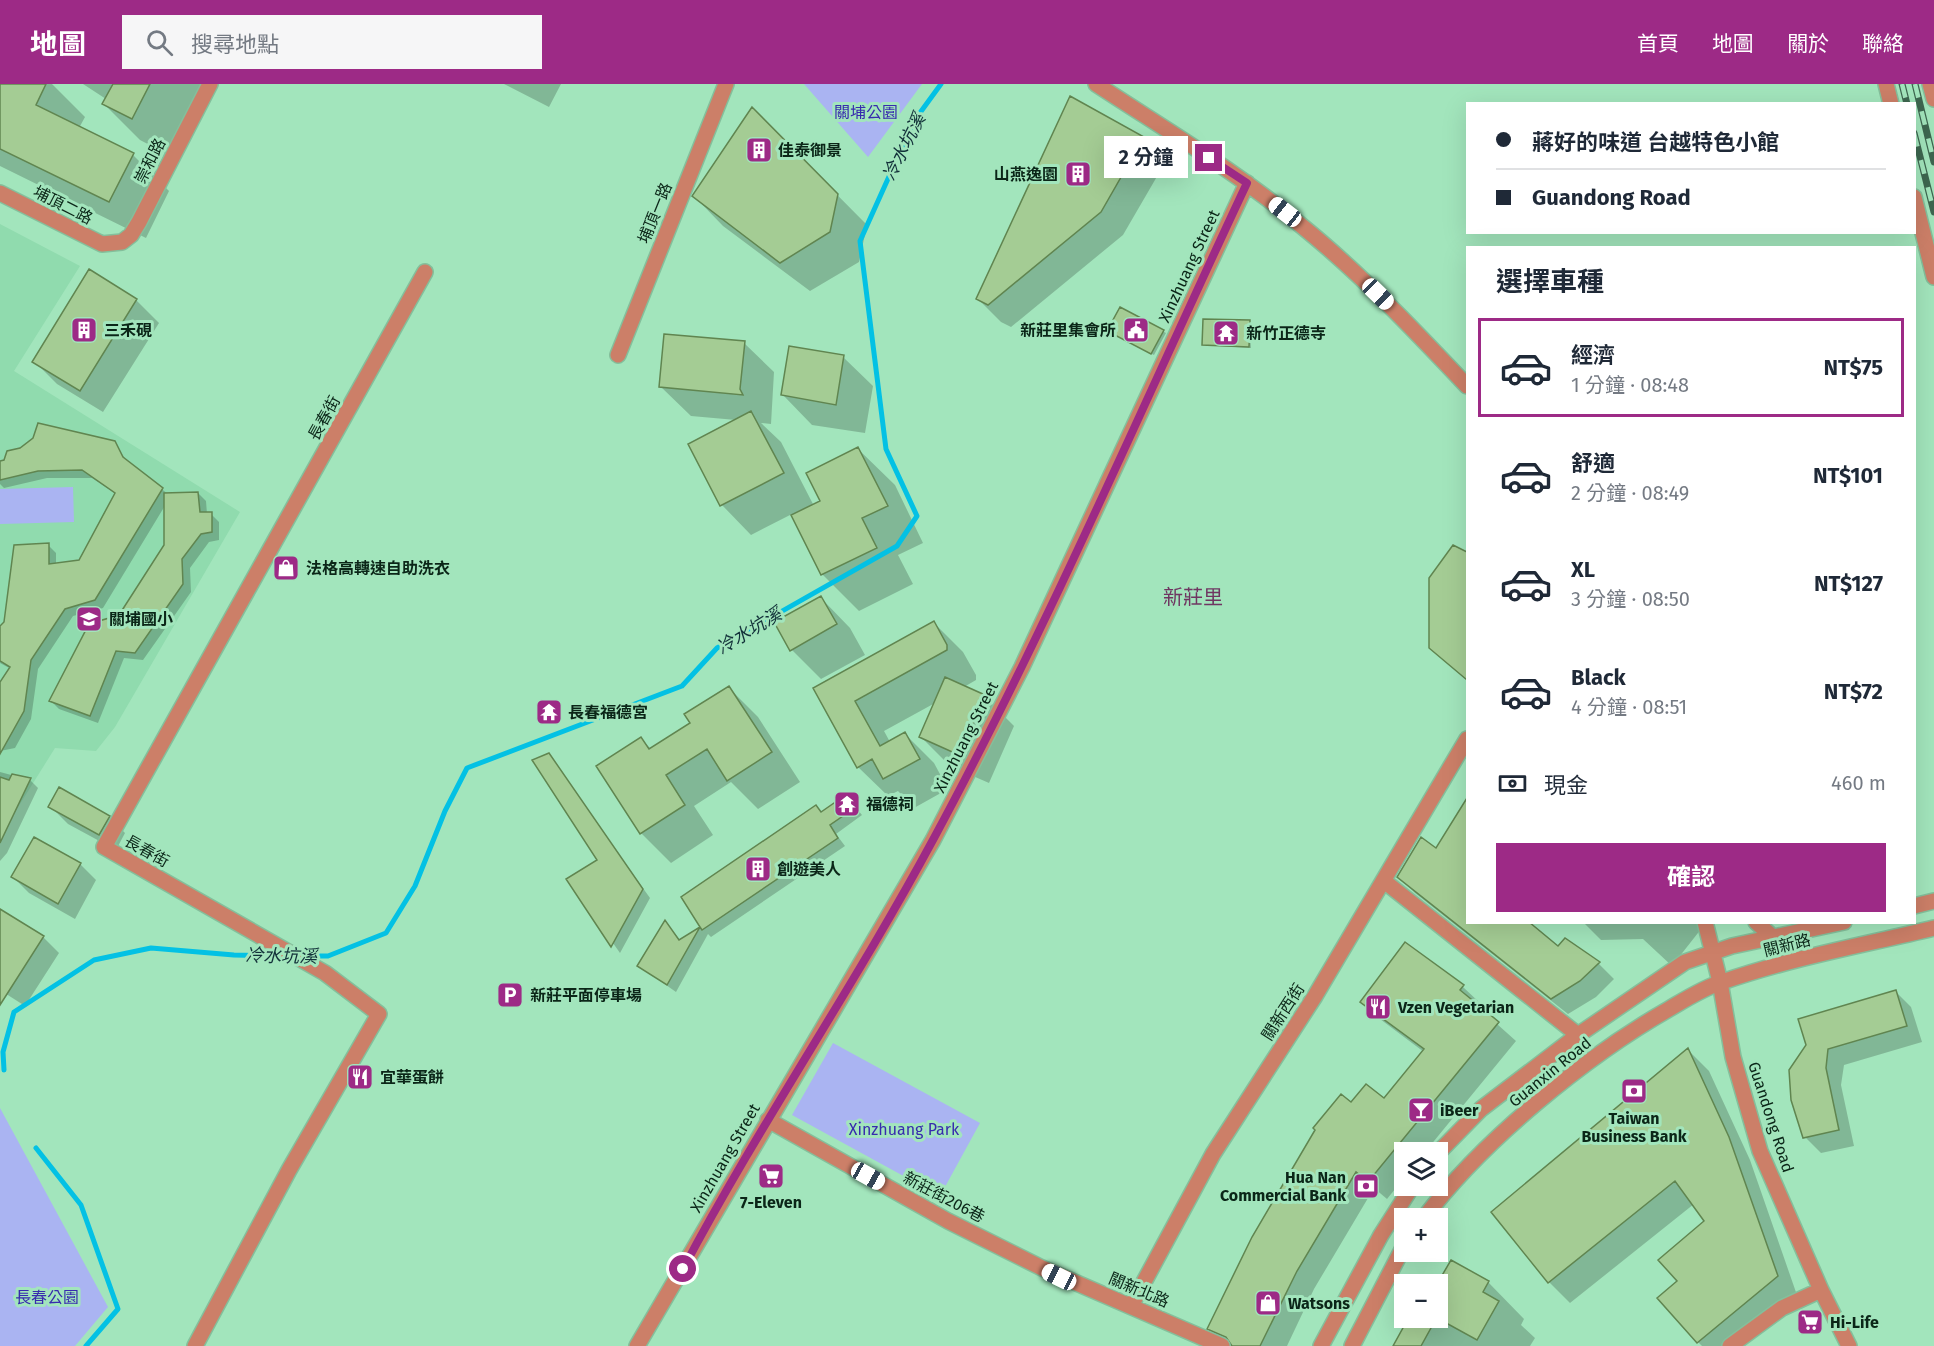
<!DOCTYPE html>
<html lang="zh-TW">
<head>
<meta charset="utf-8">
<style>
  body { margin:0; font-family:"Fira Sans","Noto Sans TC",sans-serif; background:#f6f6f7; color:#1f2937; height:100vh; display:flex; flex-direction:column; font-size:22px; white-space:nowrap }
  * { box-sizing:border-box; margin:0 }
  p { font-size:20px; color:#747a83 }
  .icon { flex:none; width:33px; height:33px; fill:none; stroke:currentColor; stroke-width:2; stroke-linecap:round; stroke-linejoin:round }
  .map { position:relative; flex:1; overflow:hidden }
  .side { position:absolute; left:1466px; top:162px; width:450px; height:678px; display:flex; flex-direction:column; background:#fff; border-radius:0px; box-shadow:0 6px 24px #0002 }
  .side>* { flex:none }
  .top-card { position:absolute; left:1466px; top:18px; width:450px; height:132px; border-radius:0px; box-shadow:0 6px 24px #0002; display:grid; align-content:center; height:132px; padding:0 30px; background:#fff }
  .buttons { position:absolute; left:1394px; top:1058px; display:grid; gap:12px }
  .buttons a { display:grid; place-items:center; width:54px; height:54px; border-radius:0px; background:#fff; box-shadow:0 6px 24px #0002; font-size:30px }
  .end { position:absolute; width:27px; height:27px; margin:-14px; border:8px solid #9d2a86; background:#fff; box-shadow:0 0 0 3px #fff }
  .from { border-radius:50% }
  .bubble { position:absolute; height:42px; border-radius:0px; background:#fff; box-shadow:0 6px 24px #0002; font-size:20px; font-weight:700; line-height:42px; text-align:center }
  .car { position:absolute; width:18px; height:36px; margin:-18px -9px; border-radius:8px; box-shadow:0 0 4px 2px #0007; background:linear-gradient(#fff 24%,#345 0 40%,#fff 0 76%,#345 0 86%,#fff 0) }
  .top-card b { display:flex; align-items:center; gap:21px; height:57px; font-size:22px }
  .top-card b+b { border-top:2px solid #e0e1e3 }
  .top-card i { width:15px; height:15px; background:#1f2937 }
  ul { padding:0; list-style:none }
  li { display:flex; align-items:center; gap:18px; height:99px; margin:0 12px 9px; padding:0 18px; border:3px solid transparent; border-radius:0px }
  li div { flex:1 }
  li b { display:block; font-size:22px }
  li em { font-style:normal; font-weight:700 }
  li.current { border-color:#9d2a86 }
  li>.icon { width:54px; height:54px; stroke-width:1.5 }
  h2 { padding:0 30px; font-size:27px; line-height:72px }
  .pay { display:flex; align-items:center; gap:15px; height:66px; padding:0 30px; font-size:22px }
  .pay p { margin-inline-start:auto }
  .action { display:flex; gap:12px; margin-top:auto; padding:12px 30px }
  .action a { flex:1; height:69px; border-radius:0px; background:#9d2a86; color:#fff; font-size:24px; font-weight:700; line-height:69px; text-align:center }
  header { display:flex; align-items:center; gap:36px; box-sizing:border-box; height:84px; padding:0 30px; background:#9d2a86; color:#fff }
  header strong { font-size:28px }
  nav { display:flex; gap:33px; margin-inline-start:auto; font-size:21px }
  .search { width:420px; height:54px; background:#f6f6f7; display:flex; align-items:center; gap:15px; box-sizing:border-box; padding:0 21px; border-radius:0px; color:#747a83; font-size:22px }
  .map>svg:first-child { display:block }
  .built { fill:#90dbae }
  .green { fill:#aab4f2 }
  .shadow { fill:#0003 }
  .lines { fill:none; stroke-linecap:round; stroke-linejoin:round }
  .stream { stroke:#03c1e4; stroke-width:5 }
  .building { fill:#a4cc94; stroke:#608550; stroke-width:1.5 }
  .minor-casing { stroke:#84bf9b; stroke-width:18 }
  .minor { stroke:#cc7f68; stroke-width:15 }
  .rail-casing { stroke:#3d664f; stroke-width:7 }
  .rail { stroke:#a2e5bc; stroke-width:4.5; stroke-dasharray:14; stroke-linecap:butt }
  .route { stroke:#9d2a86; stroke-width:8 }
  .labels { text-anchor:middle; dominant-baseline:central; stroke-width:6; stroke-linejoin:round; paint-order:stroke }
  .park-label { font-size:16px; fill:#372bae; stroke:#a2e5bc }
  .poi-label { font-size:16px; font-weight:bold; fill:#0b2618; stroke:#a2e5bc; text-anchor:start }
  .street-label { font-size:16px; fill:#0b2618; stroke:#a2e5bc }
  .water-label { font-size:18px; font-style:italic; fill:#123139; stroke:#a2e5bc }
  .quarter-label { font-size:20px; fill:#6f3661; stroke:#a2e5bc }
</style>
</head>
<body>
<header>
<strong>地圖</strong>
<div class="search"><svg class="icon" aria-label="search" viewBox="0 0 24 24"><circle cx="10" cy="10" r="6"/><path d="M15 15l6 6"/></svg>搜尋地點</div>
<nav><a>首頁</a><a>地圖</a><a>關於</a><a>聯絡</a></nav>
</header>
<div class="map">
<svg width="1934" height="1262" viewBox="0 0 1934 1262">
  <rect width="100%" height="100%" fill="#a2e5bc"/>
  <!-- built -->
  <path class="built" d="M0,140L80,182L14,287L240,428L115,643L96,667L55,664L0,752Z"/>
  <!-- green -->
  <path class="green" d="M804,0H922L868,73Z
    M73,403L74,438L0,440V405Z
    M833,959L980,1039L940,1112L792,1031Z
    M0,1024L108,1223L75,1262H0Z"/>
  <!-- shadow -->
  <path class="shadow" d="M0,0H52L85,33L79,44L133,71L169,107L146,154L0,82Z
    M83,0H206L169,71L140,56L104,20L106,15Z
    M504,0H561L549,23Z
    M752,25L867,141L859,178L810,207L723,142L694,112Z
    M1143,54L1166,77L1123,151L1011,243L1001,238L978,215Z
    M136,216L159,239L103,328L57,300L34,277Z
    M1121,225L1166,249L1154,271L1111,249Z
    M1249,238L1251,264L1203,261Z
    M744,259L774,288L771,340L761,339L781,358L814,422L822,418L858,365L895,401L923,459L898,471L913,500L859,527L822,490L792,430L751,451L722,421L736,336L691,332L661,303Z
    M843,273L873,302L865,349L812,341L783,311Z
    M114,359L129,380L168,410L198,409L206,417L207,430H211L219,438V456L209,458L190,484L191,508L143,576L124,574L98,639L59,625L51,617L120,532L166,461V420L103,524L73,532L38,585L31,635L15,664L0,667V601L11,585L0,579V544L48,461L56,469V480L80,477L116,410L92,394H47L4,404L0,400V379Z
    M821,514L850,544L865,571L821,595L792,566Z
    M934,539L963,568L976,591V596L964,603L984,612L1014,642L989,699L950,682L921,653L935,619L884,647L890,658L905,650L934,679L948,705L914,724L898,707L888,712L858,683L815,604Z
    M729,604L758,633L800,698L758,725L731,698L694,722L713,751L671,779L641,749V655L651,665L692,639Z
    M548,671L650,814L620,869L568,795L599,776Z
    M0,688L30,696L38,704L7,769L0,777Z
    M846,712L862,731L836,750L845,762L711,853L708,850L676,908L639,882L665,838L681,857L702,843L816,723L822,729Z
    M52,724L109,733L125,749L116,766L68,740Z
    M34,755L80,780L96,796L75,835L29,809L13,793Z
    M1467,791V838L1558,864L1566,856L1599,880L1614,895L1596,913L1568,930L1415,809L1399,793Z
    M0,826L43,853L59,869L25,922L0,906Z
    M1583,838H1703L1705,840L1672,882L1643,855L1601,856Z
    M1405,860L1463,903L1481,920L1478,923L1516,957L1425,1068H1404V1094L1387,1115L1374,1104L1314,1205L1287,1262H1226L1209,1245L1351,1021L1384,1016L1424,968L1380,935L1362,917Z
    M1895,907L1911,923L1922,958L1844,981L1841,1001L1854,1062L1821,1069L1805,1053L1790,987Z
    M1688,966L1709,987L1750,1076L1798,1214L1740,1262H1702L1698,1258L1679,1197L1706,1137L1694,1120L1570,1219L1549,1198Z
    M1432,1194L1440,1198H1488L1524,1235L1521,1241L1535,1254L1530,1262H1395L1411,1233H1437V1200H1429Z"/>
  <g class="lines">
    <!-- stream -->
    <path class="stream" d="M305,872H328L386,849L415,802L445,727L467,684L682,602L717,564L897,462L917,432L886,365L860,157L914,37L941,0
      M4,986L3,968L14,928L94,876L151,864L234,871L287,872
      M36,1064L81,1121L118,1225L86,1262"/>
  </g>
  <!-- building -->
  <path class="building" d="M0,0H46L36,21L134,69L109,118L0,65Z
    M113,0H150L132,35L102,20Z
    M1070,12L1144,53L1101,128L988,221L976,215Z
    M752,23L838,110L830,148L780,179L692,112Z
    M89,185L137,215L80,307L32,278Z
    M1120,223L1164,246L1151,270L1107,247Z
    M1203,235L1250,236L1249,263L1202,261Z
    M664,250L745,257L740,305L743,311L659,303Z
    M789,262L844,271L836,321L781,311Z
    M751,327L784,389L720,422L688,360Z
    M38,339L115,357L123,373L163,404L95,516L65,525L31,576L24,627L0,670V598L10,583L0,577V542L4,538L14,461L49,459V480L79,476L115,409L82,386L38,387L0,396V377L4,376L7,367L20,364L33,354Z
    M858,363L888,422L862,434L877,464L821,491L791,431L820,417L806,389Z
    M198,408L200,428H212V448L201,450L182,475L183,500L135,569L116,567L90,632L49,617L89,540L119,531L164,461V409Z
    M1453,461L1467,468V596L1429,564V494Z
    M821,512L837,540L790,567L774,538Z
    M934,537L947,561V566L855,617L880,662L905,648L920,675L883,695L872,675L857,684L813,604Z
    M945,593L985,611L959,671L919,653Z
    M729,602L772,668L727,697L707,665L666,691L685,721L640,750L596,682L641,653L649,665L690,639L684,630Z
    M549,669L643,805L611,863L566,795L597,776L532,676Z
    M12,690L31,694L0,759V693L9,696Z
    M59,703L110,732L99,751L48,723Z
    M847,710L856,723L830,741L838,754L702,846L700,843L667,901L637,882L665,836L679,856L700,843L681,813L816,721L821,728Z
    M1467,714V838H1529L1558,862L1565,854L1600,878L1580,897L1551,915L1397,793L1421,753L1436,764Z
    M34,753L81,779L58,820L11,793Z
    M0,825L44,852L0,921Z
    M1405,858L1464,901L1460,906L1499,938L1368,1098L1356,1088L1297,1187L1260,1262H1232L1226,1253L1207,1245L1252,1153L1315,1046L1313,1044L1341,1010L1351,1018L1366,1000L1384,1014L1424,965L1360,918Z
    M1896,906L1907,942L1828,965L1826,984L1839,1046L1803,1054L1791,1016L1789,986L1806,961L1798,935Z
    M1688,964L1729,1053L1778,1192L1697,1259L1657,1214L1677,1197L1658,1176L1704,1137L1675,1097L1548,1199L1491,1128Z
    M1451,1176L1489,1197L1483,1208L1499,1217L1477,1256L1437,1234V1200Z
    M1409,1233H1437L1421,1262H1393Z"/>
  <g class="lines">
    <defs>
      <path id="minor" d="M1096,0C1166,46 1239,89 1303,143C1362,191 1415,247 1467,302
        M1886,0L1891,20
        M1930,0L1934,15
        M0,109L102,160L122,158L131,151L139,138L210,0
        M1914,113L1934,193
        M618,271L726,0
        M1384,797L1578,951
        M1914,822L1934,817
        M1705,838L1720,898L1733,973L1760,1067L1821,1206L1849,1262
        M1756,838L1774,854
        M768,1036L948,1137L1042,1184L1222,1262
        M1437,1070L1481,1025L1578,951L1685,878L1732,862L1844,838
        M1424,1134C1482,1057 1585,973 1669,925C1686,915 1703,904 1722,898C1791,874 1863,861 1934,844
        M1131,1222L1213,1070L1315,912L1467,655
        M195,1262L289,1086L379,930L325,889L104,763L425,188
        M637,1262L933,756L1022,583L1247,99
        M1321,1262L1381,1151L1413,1101
        M1352,1262L1404,1162
        M1730,1262L1782,1224L1821,1206"/>
    </defs>
    <!-- minor casing -->
    <use href="#minor" class="minor-casing"/>
    <!-- minor -->
    <use href="#minor" class="minor"/>
    <defs>
      <path id="rail" d="M1902,0L1907,20
        M1915,0L1934,78
        M1914,49L1934,128"/>
    </defs>
    <!-- rail casing -->
    <use href="#rail" class="rail-casing"/>
    <!-- rail -->
    <use href="#rail" class="rail"/>
  </g>
  <g class="lines">
    <!-- route -->
    <path class="route" d="M683,1185C761,1038 855,901 934,754C1049,541 1144,318 1247,99L1209,74"/>
  </g>
  <!-- icons -->
  <defs>
    <symbol id="building-square" viewBox="-11 -11 22 22"><rect x="-9" y="-9" width="18" height="18" rx="4" fill="#9d2a86" stroke="#a2e5bc"/><path d="M-4-6H4V6H1V3H-1V6H-4ZM-2.5-4.3h1.7v1.8h-1.7ZM.8-4.3h1.7v1.8H.8ZM-2.5-1h1.7V.8h-1.7ZM.8-1h1.7V.8H.8Z" fill="#fff"/></symbol>
    <symbol id="civic-square" viewBox="-11 -11 22 22"><rect x="-9" y="-9" width="18" height="18" rx="4" fill="#9d2a86" stroke="#a2e5bc"/><path d="M-.6-6.5H3V-4.5H.6V-3L4-1V1h2V6H-6V1h2V-1L-.6-3ZM-1.2 2.5V6h2.4V2.5Z" fill="#fff"/></symbol>
    <symbol id="temple-square" viewBox="-11 -11 22 22"><rect x="-9" y="-9" width="18" height="18" rx="4" fill="#9d2a86" stroke="#a2e5bc"/><path d="M0-6L5-2H3V0L6.5 2.5H4V6H1.5V3h-3V6H-4V2.5H-6.5L-3 0V-2H-5Z" fill="#fff"/></symbol>
    <symbol id="shop-square" viewBox="-11 -11 22 22"><rect x="-9" y="-9" width="18" height="18" rx="4" fill="#9d2a86" stroke="#a2e5bc"/><path d="M-5-2.5h2.3a2.7 3.5 0 0 1 5.4 0H5L5.5 6h-11ZM-1.5-2.5h3a1.5 2.3 0 0 0-3 0Z" fill="#fff"/></symbol>
    <symbol id="school-square" viewBox="-11 -11 22 22"><rect x="-9" y="-9" width="18" height="18" rx="4" fill="#9d2a86" stroke="#a2e5bc"/><path d="M0-5L7-2L0 1L-7-2ZM-4 1L0 2.5L4 1V4Q0 6-4 4Z" fill="#fff"/></symbol>
    <symbol id="parking-square" viewBox="-11 -11 22 22"><rect x="-9" y="-9" width="18" height="18" rx="4" fill="#9d2a86" stroke="#a2e5bc"/><path d="M-3.5-5.5H1a3.5 3.5 0 0 1 0 7H-1V5.5H-3.5ZM-1-3.4V-.6H.8a1.4 1.4 0 0 0 0-2.8Z" fill="#fff"/></symbol>
    <symbol id="restaurant-square" viewBox="-11 -11 22 22"><rect x="-9" y="-9" width="18" height="18" rx="4" fill="#9d2a86" stroke="#a2e5bc"/><path d="M-5-6h1v4h1v-4h1v4h1v-4h1v5L-1.5 .5V6h-2V.5L-5-1ZM5-6V6H3V1.5H1.5Q1.5-4 5-6Z" fill="#fff"/></symbol>
    <symbol id="bank-square" viewBox="-11 -11 22 22"><rect x="-9" y="-9" width="18" height="18" rx="4" fill="#9d2a86" stroke="#a2e5bc"/><path d="M-6-4H6V4H-6ZM0-2.3a2.3 2.3 0 1 0 0 4.6a2.3 2.3 0 1 0 0-4.6Z" fill="#fff"/></symbol>
    <symbol id="bar-square" viewBox="-11 -11 22 22"><rect x="-9" y="-9" width="18" height="18" rx="4" fill="#9d2a86" stroke="#a2e5bc"/><path d="M-6-5H6L.8 .8V4.5H3.5V6h-7V4.5H-.8V.8Z" fill="#fff"/></symbol>
    <symbol id="supermarket-square" viewBox="-11 -11 22 22"><rect x="-9" y="-9" width="18" height="18" rx="4" fill="#9d2a86" stroke="#a2e5bc"/><path d="M-6-5.5h2.5l.6 2H6L4.5 2H-2.5L-4.4-4H-6ZM-1.5 3.2a1.3 1.3 0 1 0 .1 0ZM3 3.2a1.3 1.3 0 1 0 .1 0Z" fill="#fff"/></symbol>
  </defs>
  <g fill-rule="evenodd">
    <use href="#building-square" x="744" y="51" width="30" height="30"/>
    <use href="#building-square" x="1063" y="75" width="30" height="30"/>
    <use href="#building-square" x="69" y="231" width="30" height="30"/>
    <use href="#civic-square" x="1121" y="231" width="30" height="30"/>
    <use href="#temple-square" x="1211" y="234" width="30" height="30"/>
    <use href="#shop-square" x="271" y="469" width="30" height="30"/>
    <use href="#school-square" x="74" y="520" width="30" height="30"/>
    <use href="#temple-square" x="534" y="613" width="30" height="30"/>
    <use href="#temple-square" x="832" y="705" width="30" height="30"/>
    <use href="#building-square" x="743" y="770" width="30" height="30"/>
    <use href="#parking-square" x="495" y="896" width="30" height="30"/>
    <use href="#restaurant-square" x="1363" y="908" width="30" height="30"/>
    <use href="#restaurant-square" x="345" y="978" width="30" height="30"/>
    <use href="#bank-square" x="1619" y="992" width="30" height="30"/>
    <use href="#bar-square" x="1406" y="1011" width="30" height="30"/>
    <use href="#supermarket-square" x="756" y="1077" width="30" height="30"/>
    <use href="#bank-square" x="1351" y="1087" width="30" height="30"/>
    <use href="#shop-square" x="1253" y="1204" width="30" height="30"/>
    <use href="#supermarket-square" x="1795" y="1223" width="30" height="30"/>
  </g>
  <g class="labels">
    <!-- park labels -->
    <g class="park-label">
      <text x="866" y="28">關埔公園</text>
      <text x="904" y="1045">Xinzhuang Park</text>
      <text x="47" y="1213">長春公園</text>
    </g>
    <!-- poi labels -->
    <g class="poi-label">
      <text x="778" y="66">佳泰御景</text>
      <text x="1058" y="90" text-anchor="end">山燕逸園</text>
      <text x="104" y="246">三禾硯</text>
      <text x="1116" y="246" text-anchor="end">新莊里集會所</text>
      <text x="1246" y="249">新竹正德寺</text>
      <text x="306" y="484">法格高轉速自助洗衣</text>
      <text x="109" y="535">關埔國小</text>
      <text x="568" y="628">長春福德宮</text>
      <text x="866" y="720">福德祠</text>
      <text x="777" y="785">創遊美人</text>
      <text x="530" y="911">新莊平面停車場</text>
      <text x="1398" y="923">Vzen Vegetarian</text>
      <text x="380" y="993">宜華蛋餅</text>
      <text x="1440" y="1026">iBeer</text>
      <text x="1634" y="1034" text-anchor="middle">Taiwan<tspan x="1634" dy="18">Business Bank</tspan></text>
      <text x="1346" y="1093" text-anchor="end">Hua Nan<tspan x="1346" dy="18">Commercial Bank</tspan></text>
      <text x="771" y="1118" text-anchor="middle">7-Eleven</text>
      <text x="1288" y="1219">Watsons</text>
      <text x="1830" y="1238">Hi-Life</text>
    </g>
    <!-- street labels -->
    <g class="street-label">
      <text transform="translate(150 77) rotate(-63)">崇和路</text>
      <text transform="translate(63 121) rotate(27)">埔頂二路</text>
      <text transform="translate(655 129) rotate(-68)">埔頂一路</text>
      <text transform="translate(1189 182) rotate(-65)">Xinzhuang Street</text>
      <text transform="translate(324 334) rotate(-61)">長春街</text>
      <text transform="translate(966 653) rotate(-63)">Xinzhuang Street</text>
      <text transform="translate(147 767) rotate(29)">長春街</text>
      <text transform="translate(1787 861) rotate(-14)">關新路</text>
      <text transform="translate(1283 928) rotate(-57)">關新西街</text>
      <text transform="translate(1550 988) rotate(-39)">Guanxin Road</text>
      <text transform="translate(1771 1033) rotate(72)">Guandong Road</text>
      <text transform="translate(725 1074) rotate(-60)">Xinzhuang Street</text>
      <text transform="translate(944 1113) rotate(28)">新莊街206巷</text>
      <text transform="translate(1139 1206) rotate(23)">關新北路</text>
    </g>
    <!-- water labels -->
    <g class="water-label">
      <text transform="translate(904 63) rotate(-63)">冷水坑溪</text>
      <text transform="translate(749 547) rotate(-31)">冷水坑溪</text>
      <text transform="translate(281 872) rotate(1)">冷水坑溪</text>
    </g>
    <!-- quarter labels -->
    <g class="quarter-label">
      <text x="1193" y="513">新莊里</text>
    </g>
  </g>
</svg>
<div class="buttons">
<a><svg class="icon" aria-label="layers" viewBox="0 0 24 24"><path d="M12 4l9 5-9 5-9-5zM3 14l9 5 9-5"/></svg></a>
<a>+</a>
<a>−</a>
</div>
<i class="end from" style="left:683px;top:1185px"></i>
<i class="end" style="left:1209px;top:74px"></i>
<div class="bubble" style="left:1104px;top:52px;width:84px">2 分鐘</div>
<i class="car" style="left:1285px;top:128px;rotate:308deg"></i>
<i class="car" style="left:1378px;top:210px;rotate:134deg"></i>
<i class="car" style="left:868px;top:1092px;rotate:119deg"></i>
<i class="car" style="left:1059px;top:1193px;rotate:296deg"></i>
<div class="top-card">
<b><i class="from"></i>蔣好的味道 台越特色小館</b>
<b><i></i>Guandong Road</b>
</div>
<section class="side">
<h2>選擇車種</h2>
<ul>
<li class="current"><svg class="icon" aria-label="car" viewBox="0 0 24 24"><path d="M5 17H2v-5l4-1 3-4h7l3 4 3 1v5h-3M9 17h6M6 11h13"/><circle cx="7" cy="17" r="2"/><circle cx="17" cy="17" r="2"/></svg><div><b>經濟</b><p>1 分鐘 · 08:48</p></div><em>NT$75</em></li>
<li><svg class="icon" aria-label="car" viewBox="0 0 24 24"><path d="M5 17H2v-5l4-1 3-4h7l3 4 3 1v5h-3M9 17h6M6 11h13"/><circle cx="7" cy="17" r="2"/><circle cx="17" cy="17" r="2"/></svg><div><b>舒適</b><p>2 分鐘 · 08:49</p></div><em>NT$101</em></li>
<li><svg class="icon" aria-label="car" viewBox="0 0 24 24"><path d="M5 17H2v-5l4-1 3-4h7l3 4 3 1v5h-3M9 17h6M6 11h13"/><circle cx="7" cy="17" r="2"/><circle cx="17" cy="17" r="2"/></svg><div><b>XL</b><p>3 分鐘 · 08:50</p></div><em>NT$127</em></li>
<li><svg class="icon" aria-label="car" viewBox="0 0 24 24"><path d="M5 17H2v-5l4-1 3-4h7l3 4 3 1v5h-3M9 17h6M6 11h13"/><circle cx="7" cy="17" r="2"/><circle cx="17" cy="17" r="2"/></svg><div><b>Black</b><p>4 分鐘 · 08:51</p></div><em>NT$72</em></li>
</ul>
<div class="pay"><svg class="icon" aria-label="cash" viewBox="0 0 24 24"><path d="M3 7h18v10H3z"/><circle cx="12" cy="12" r="2"/></svg>現金<p>460 m</p></div>
<div class="action"><a>確認</a></div>
</section>
</div>
</body>
</html>
